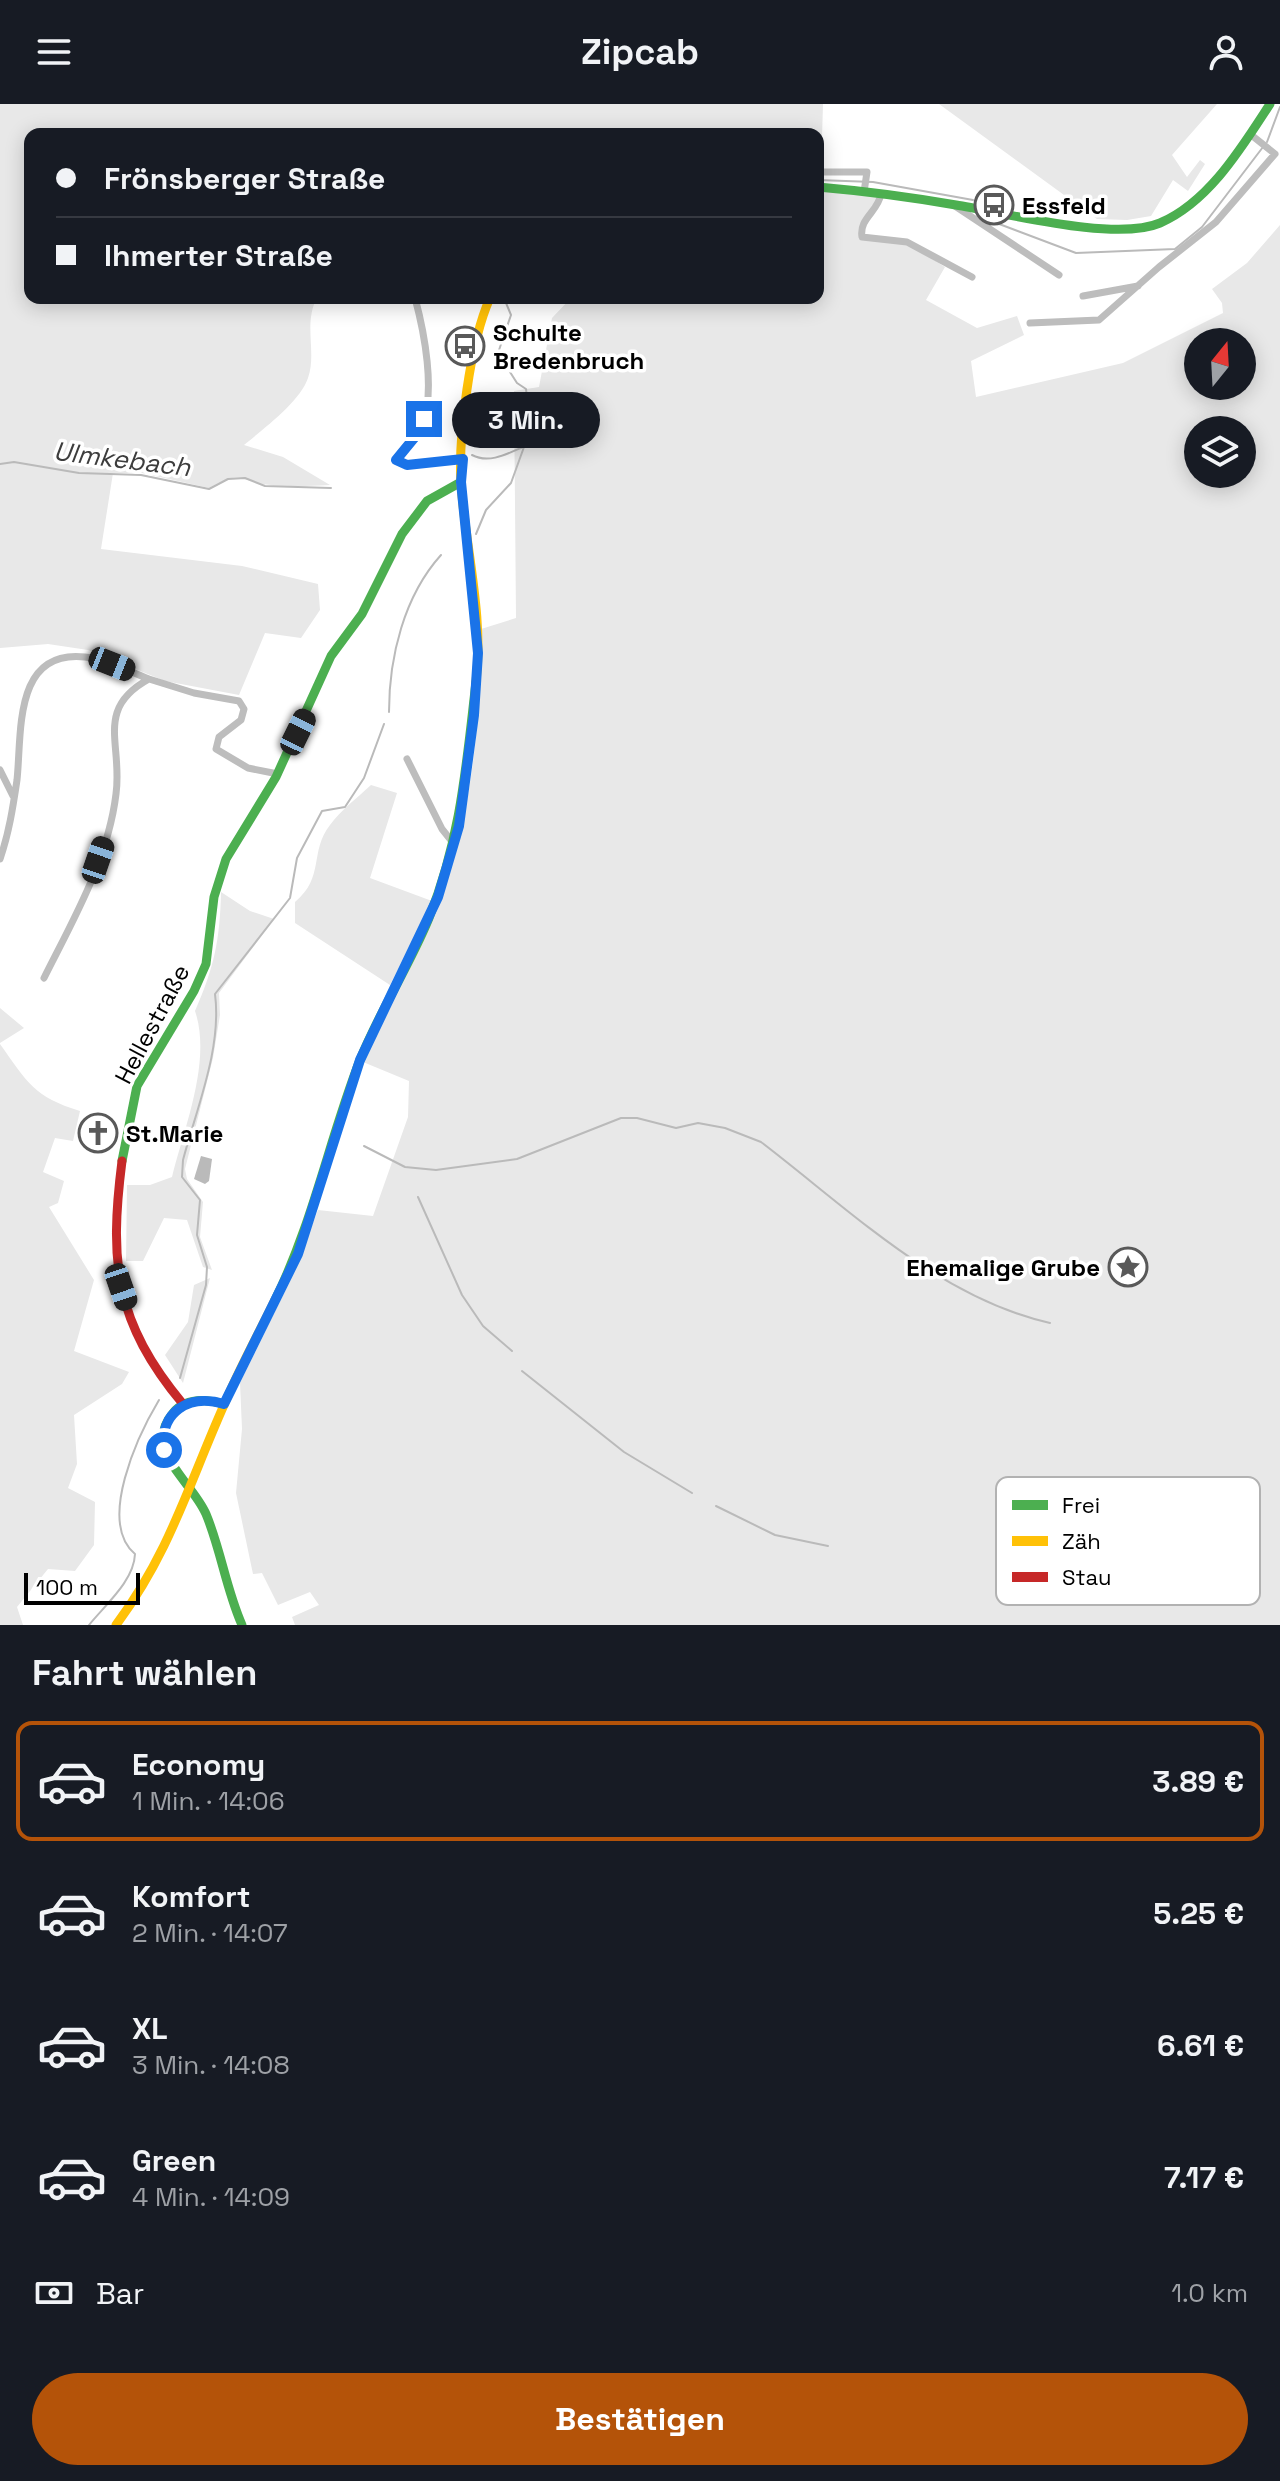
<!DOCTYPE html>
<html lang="de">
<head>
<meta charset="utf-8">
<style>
  body { margin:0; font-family:"Space Grotesk",sans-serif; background:#242831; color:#f1f3f6; height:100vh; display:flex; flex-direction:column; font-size:30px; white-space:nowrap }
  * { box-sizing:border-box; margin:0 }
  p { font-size:26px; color:#9ea1a6 }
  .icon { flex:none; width:44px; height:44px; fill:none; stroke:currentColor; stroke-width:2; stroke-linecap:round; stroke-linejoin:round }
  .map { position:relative; height:1521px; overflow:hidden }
  .side { display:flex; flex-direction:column; background:#171b24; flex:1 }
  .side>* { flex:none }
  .top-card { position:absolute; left:24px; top:24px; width:800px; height:176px; border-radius:16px; box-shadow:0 4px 20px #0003; display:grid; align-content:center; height:176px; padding:0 32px; background:#171b24 }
  .needle { width:52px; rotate:18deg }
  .fabs { position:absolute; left:1184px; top:224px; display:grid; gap:16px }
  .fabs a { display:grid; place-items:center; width:72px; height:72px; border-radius:50%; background:#171b24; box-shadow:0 4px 20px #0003; font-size:40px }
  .scale { position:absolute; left:24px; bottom:20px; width:116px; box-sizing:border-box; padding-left:8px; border:4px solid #000; border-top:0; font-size:22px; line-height:28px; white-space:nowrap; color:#000; -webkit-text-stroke:6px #fff; paint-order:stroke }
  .end { position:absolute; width:36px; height:36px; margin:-18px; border:10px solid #1a73e8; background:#fff; box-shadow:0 0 0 4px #fff }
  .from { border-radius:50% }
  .bubble { position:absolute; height:56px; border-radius:28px; background:#171b24; box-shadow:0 4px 20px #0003; font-size:26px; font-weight:700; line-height:56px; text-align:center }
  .car { position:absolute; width:24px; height:48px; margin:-24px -12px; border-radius:10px; box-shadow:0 0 6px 2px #0007; background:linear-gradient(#222 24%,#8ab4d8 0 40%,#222 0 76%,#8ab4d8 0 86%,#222 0) }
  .top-card b { display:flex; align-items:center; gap:28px; height:76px; font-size:30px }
  .top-card b+b { border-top:2px solid #363941 }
  .top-card i { width:20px; height:20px; background:#f1f3f6 }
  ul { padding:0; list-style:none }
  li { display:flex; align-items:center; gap:24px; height:120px; margin:0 16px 12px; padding:0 16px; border:4px solid transparent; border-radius:16px }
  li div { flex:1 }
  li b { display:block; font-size:30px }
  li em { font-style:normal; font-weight:700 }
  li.on { border-color:#b45309 }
  li>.icon { width:72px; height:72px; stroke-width:1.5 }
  h2 { padding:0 32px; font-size:36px; line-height:96px }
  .pay { display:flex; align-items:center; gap:20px; height:88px; padding:0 32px; font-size:30px }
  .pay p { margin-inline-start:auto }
  .button { display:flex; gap:16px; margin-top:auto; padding:16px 32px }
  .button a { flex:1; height:92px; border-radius:48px; background:#b45309; color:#fff; font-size:32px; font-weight:700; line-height:92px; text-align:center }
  header { display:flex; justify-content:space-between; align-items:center; height:104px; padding:0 32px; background:#171b24; font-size:36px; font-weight:700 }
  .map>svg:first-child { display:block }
  .green { fill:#e8e8e8; fill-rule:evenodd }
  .water { fill:#bababa }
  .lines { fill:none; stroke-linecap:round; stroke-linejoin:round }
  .stream { stroke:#bababa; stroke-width:2 }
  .street { stroke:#bdbdbd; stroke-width:7 }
  .fast { stroke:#4caf50; stroke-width:9 }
  .slow { stroke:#ffc107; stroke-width:9 }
  .jam { stroke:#c62828; stroke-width:9 }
  .route { stroke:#1a73e8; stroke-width:10 }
  .labels { text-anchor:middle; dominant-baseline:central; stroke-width:7; stroke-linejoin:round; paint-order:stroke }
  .poi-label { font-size:24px; font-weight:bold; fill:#000; stroke:#fff; text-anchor:start }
  .street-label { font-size:24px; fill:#000; stroke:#fff }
  .water-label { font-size:26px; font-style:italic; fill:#3d3d3d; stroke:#fff }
  .key { fill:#fff; stroke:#b2b2b2; stroke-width:2 }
  .key-label { font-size:22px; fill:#000 }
</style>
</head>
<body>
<header><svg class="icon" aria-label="menu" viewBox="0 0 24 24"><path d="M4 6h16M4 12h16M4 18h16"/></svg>Zipcab<svg class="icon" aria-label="person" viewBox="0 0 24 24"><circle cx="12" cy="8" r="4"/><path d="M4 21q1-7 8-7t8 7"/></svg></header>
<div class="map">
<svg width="1280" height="1521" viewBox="0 0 1280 1521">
  <rect width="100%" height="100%" fill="#fff"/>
  <!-- green -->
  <path class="green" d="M0,0H823L822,34L818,30H30V194H317C303,219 317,249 308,274C300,298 263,325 244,341L283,353L330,381C310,382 291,383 271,381C239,378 243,365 209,384L142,369H113L101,445L242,462L318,480L320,506L301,534L265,529L239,591L165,577L88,546L48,540L0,544Z
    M939,0H1217L1172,51L1187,73L1200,56L1205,60L1188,87L1173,76L1151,112L1127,116L1097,115Z
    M818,85L880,91L859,130L907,139L945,163L926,196L977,224L1017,212L1024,231L971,257L976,293L1123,259L1223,209L1222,199L1212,185L1247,159L1280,121V1521H295L292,1513L319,1501L310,1488L278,1501L262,1469L253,1470L236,1389L242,1325L240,1279L290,1177L318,1106L373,1112L408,1013L409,977L363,958C389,903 421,848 442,791C472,706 481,615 481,525L516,514L514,287L539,283L552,214L571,194H818ZM1198,238H1242V282H1198ZM1198,326H1242V370H1198Z
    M371,681L397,689L370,774L432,797L390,881L295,819V798C325,773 309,748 330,721C341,706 357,694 371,681Z
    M221,788L250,807L274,815L219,889L220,911L213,954L185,1065L187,1075L203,1098L200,1133L212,1166L203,1163L187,1116L164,1114L143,1157H126L127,1081H150L172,1073C184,1024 212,957 195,907C214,864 220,836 221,788Z
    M0,904L24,924L0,939Z
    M0,940C27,978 34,993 80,1007L73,1037L55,1034L43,1068L64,1077L58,1099L49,1103L94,1176L74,1247L129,1268L122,1280L74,1311L77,1360L68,1384L95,1398L94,1441L75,1467L48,1465L17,1503L23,1521H0Z
    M210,1174L183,1279L165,1251L188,1218L194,1181Z"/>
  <!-- water -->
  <path class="water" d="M201,1052L212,1055L209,1077L205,1080L194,1075Z"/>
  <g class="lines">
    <!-- stream -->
    <path class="stream" d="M1267,38L1280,3
      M818,76L873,78L973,96
      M986,115L1076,149L1175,145L1202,123L1263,43
      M472,351C489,360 507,350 523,343
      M0,360L14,358L79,369L141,371L209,385L228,375L245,374L265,382L331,384
      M476,430L486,406L511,379L524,343L530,321L526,285L517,279L498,249L511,211L504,194
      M389,608C389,553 404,492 441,451
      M364,1042L405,1063L436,1066L517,1055L621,1014H637L676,1024L698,1019L725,1024L761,1038C850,1106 939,1194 1050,1219
      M418,1093L462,1191L483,1222L512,1247
      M522,1267L624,1348L692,1389
      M180,1274L206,1181L207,1163L197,1131L200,1096L182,1073L183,1056C197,1003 222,944 215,890L290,794L297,754L322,707L345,703L364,674L384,620
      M716,1402L775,1431L828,1442
      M89,1521C105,1501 134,1477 135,1450C97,1418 138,1331 159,1296"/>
    <!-- street -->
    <path class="street" d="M818,68H867L864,88
      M881,90C878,108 859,114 862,133L907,138L972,173
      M955,102L1059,171
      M1083,192L1138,182
      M415,194C424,227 436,288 422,321C416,335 401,344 396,356L407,361L463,355
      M1030,219L1099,216L1159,163L1216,118L1275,50L1250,30
      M407,655L442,725L454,740
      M0,666L13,692
      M0,755C9,729 13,703 17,676C22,629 13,545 85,553C107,555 128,567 149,575
      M44,874C73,816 108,756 116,690C123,640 94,605 149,575L194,589L239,597L244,605L241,616L219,633L216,645L248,664L278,670"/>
    <!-- fast -->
    <path class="fast" d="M818,83C864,87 910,93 956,101C1006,109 1116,138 1160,119C1209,98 1242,43 1270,0
      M122,1057L137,982L194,887L206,860L214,793L226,755L276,673L331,552L362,510L402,430L427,397L461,378
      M275,1196C313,1119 329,1036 360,956C379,908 409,863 429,814C461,733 466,663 476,578
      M224,1300C206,1295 186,1293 173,1309C142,1346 192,1377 206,1410C221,1446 226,1485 242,1521"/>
    <!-- slow -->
    <path class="slow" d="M476,578C484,513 466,446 461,381C458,333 470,238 490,194
      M116,1521C170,1448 188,1382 224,1301C239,1265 258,1231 275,1196"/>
    <!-- jam -->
    <path class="jam" d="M122,1057C109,1159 115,1218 183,1300"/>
  </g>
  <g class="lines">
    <!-- route -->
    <path class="route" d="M164,1346C159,1308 189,1289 224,1300L298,1150L360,956L438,793L459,722L474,611L478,549L461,378L463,355L407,361L396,356L419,328L424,315"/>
  </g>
  <!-- icons -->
  <defs>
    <symbol id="bus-ring" viewBox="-11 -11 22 22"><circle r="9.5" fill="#fff" stroke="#595959" stroke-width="1.5"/><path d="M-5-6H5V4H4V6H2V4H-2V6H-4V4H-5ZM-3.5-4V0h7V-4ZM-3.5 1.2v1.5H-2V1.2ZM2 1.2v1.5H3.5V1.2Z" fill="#595959"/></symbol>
    <symbol id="church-ring" viewBox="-11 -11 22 22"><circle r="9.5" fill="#fff" stroke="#595959" stroke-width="1.5"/><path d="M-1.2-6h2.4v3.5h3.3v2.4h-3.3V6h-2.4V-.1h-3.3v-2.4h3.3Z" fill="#595959"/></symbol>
    <symbol id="sight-ring" viewBox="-11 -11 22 22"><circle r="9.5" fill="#fff" stroke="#595959" stroke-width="1.5"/><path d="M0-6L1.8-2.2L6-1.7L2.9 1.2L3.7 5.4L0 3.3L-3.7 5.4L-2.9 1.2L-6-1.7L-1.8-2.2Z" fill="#595959"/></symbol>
  </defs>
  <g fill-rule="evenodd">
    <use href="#bus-ring" x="972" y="79" width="44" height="44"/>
    <use href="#bus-ring" x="443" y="220" width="44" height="44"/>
    <use href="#church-ring" x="76" y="1007" width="44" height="44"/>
    <use href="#sight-ring" x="1106" y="1141" width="44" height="44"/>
  </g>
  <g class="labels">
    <!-- poi labels -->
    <g class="poi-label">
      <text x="1022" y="101">Essfeld</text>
      <text x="493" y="228">Schulte<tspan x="493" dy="28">Bredenbruch</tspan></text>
      <text x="126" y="1029">St.Marie</text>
      <text x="1100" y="1163" text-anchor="end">Ehemalige Grube</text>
    </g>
    <!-- street labels -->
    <g class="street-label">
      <text transform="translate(152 920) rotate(-62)">Hellestraße</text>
    </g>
    <!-- water labels -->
    <g class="water-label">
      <text transform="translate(122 355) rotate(7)">Ulmkebach</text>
    </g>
  </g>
  <!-- legend -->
  <rect x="996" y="1373" width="264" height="128" rx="12" class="key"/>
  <rect x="1012" y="1396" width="36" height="10" fill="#4caf50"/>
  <rect x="1012" y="1432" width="36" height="10" fill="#ffc107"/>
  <rect x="1012" y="1468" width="36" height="10" fill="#c62828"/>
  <g class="key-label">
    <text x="1062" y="1409">Frei</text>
    <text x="1062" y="1445">Zäh</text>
    <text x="1062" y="1481">Stau</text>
  </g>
</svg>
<div class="fabs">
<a><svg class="needle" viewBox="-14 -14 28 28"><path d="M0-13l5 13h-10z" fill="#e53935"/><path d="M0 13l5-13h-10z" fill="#9ea1a6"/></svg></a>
<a><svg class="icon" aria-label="layers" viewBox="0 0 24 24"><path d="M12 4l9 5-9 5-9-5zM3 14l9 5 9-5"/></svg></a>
</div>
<div class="scale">100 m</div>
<i class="end from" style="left:164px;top:1346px"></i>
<i class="end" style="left:424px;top:315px"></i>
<div class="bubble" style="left:452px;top:288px;width:148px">3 Min.</div>
<i class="car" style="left:112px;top:560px;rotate:112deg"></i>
<i class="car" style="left:298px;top:628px;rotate:26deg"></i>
<i class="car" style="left:98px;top:756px;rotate:19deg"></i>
<i class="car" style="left:121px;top:1183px;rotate:161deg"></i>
<div class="top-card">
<b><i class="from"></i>Frönsberger Straße</b>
<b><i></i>Ihmerter Straße</b>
</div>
</div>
<section class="side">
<h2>Fahrt wählen</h2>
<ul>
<li class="on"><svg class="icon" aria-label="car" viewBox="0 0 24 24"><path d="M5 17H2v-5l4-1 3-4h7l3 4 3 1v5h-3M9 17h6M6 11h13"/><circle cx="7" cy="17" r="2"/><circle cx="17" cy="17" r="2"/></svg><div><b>Economy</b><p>1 Min. · 14:06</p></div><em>3.89 €</em></li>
<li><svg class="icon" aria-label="car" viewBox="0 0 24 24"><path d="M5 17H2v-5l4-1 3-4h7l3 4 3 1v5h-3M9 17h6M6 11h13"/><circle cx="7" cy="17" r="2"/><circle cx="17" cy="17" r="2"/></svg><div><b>Komfort</b><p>2 Min. · 14:07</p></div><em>5.25 €</em></li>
<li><svg class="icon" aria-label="car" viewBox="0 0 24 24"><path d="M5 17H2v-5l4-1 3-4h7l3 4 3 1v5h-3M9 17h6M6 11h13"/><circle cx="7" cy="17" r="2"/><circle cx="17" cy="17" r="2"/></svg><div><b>XL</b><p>3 Min. · 14:08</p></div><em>6.61 €</em></li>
<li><svg class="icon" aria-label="car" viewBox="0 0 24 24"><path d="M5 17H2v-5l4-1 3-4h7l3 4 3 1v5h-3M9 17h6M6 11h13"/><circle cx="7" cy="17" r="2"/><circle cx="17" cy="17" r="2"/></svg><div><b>Green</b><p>4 Min. · 14:09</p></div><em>7.17 €</em></li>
</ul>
<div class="pay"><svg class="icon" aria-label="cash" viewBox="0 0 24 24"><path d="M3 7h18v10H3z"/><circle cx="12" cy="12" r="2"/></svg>Bar<p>1.0 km</p></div>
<div class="button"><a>Bestätigen</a></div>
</section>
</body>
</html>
